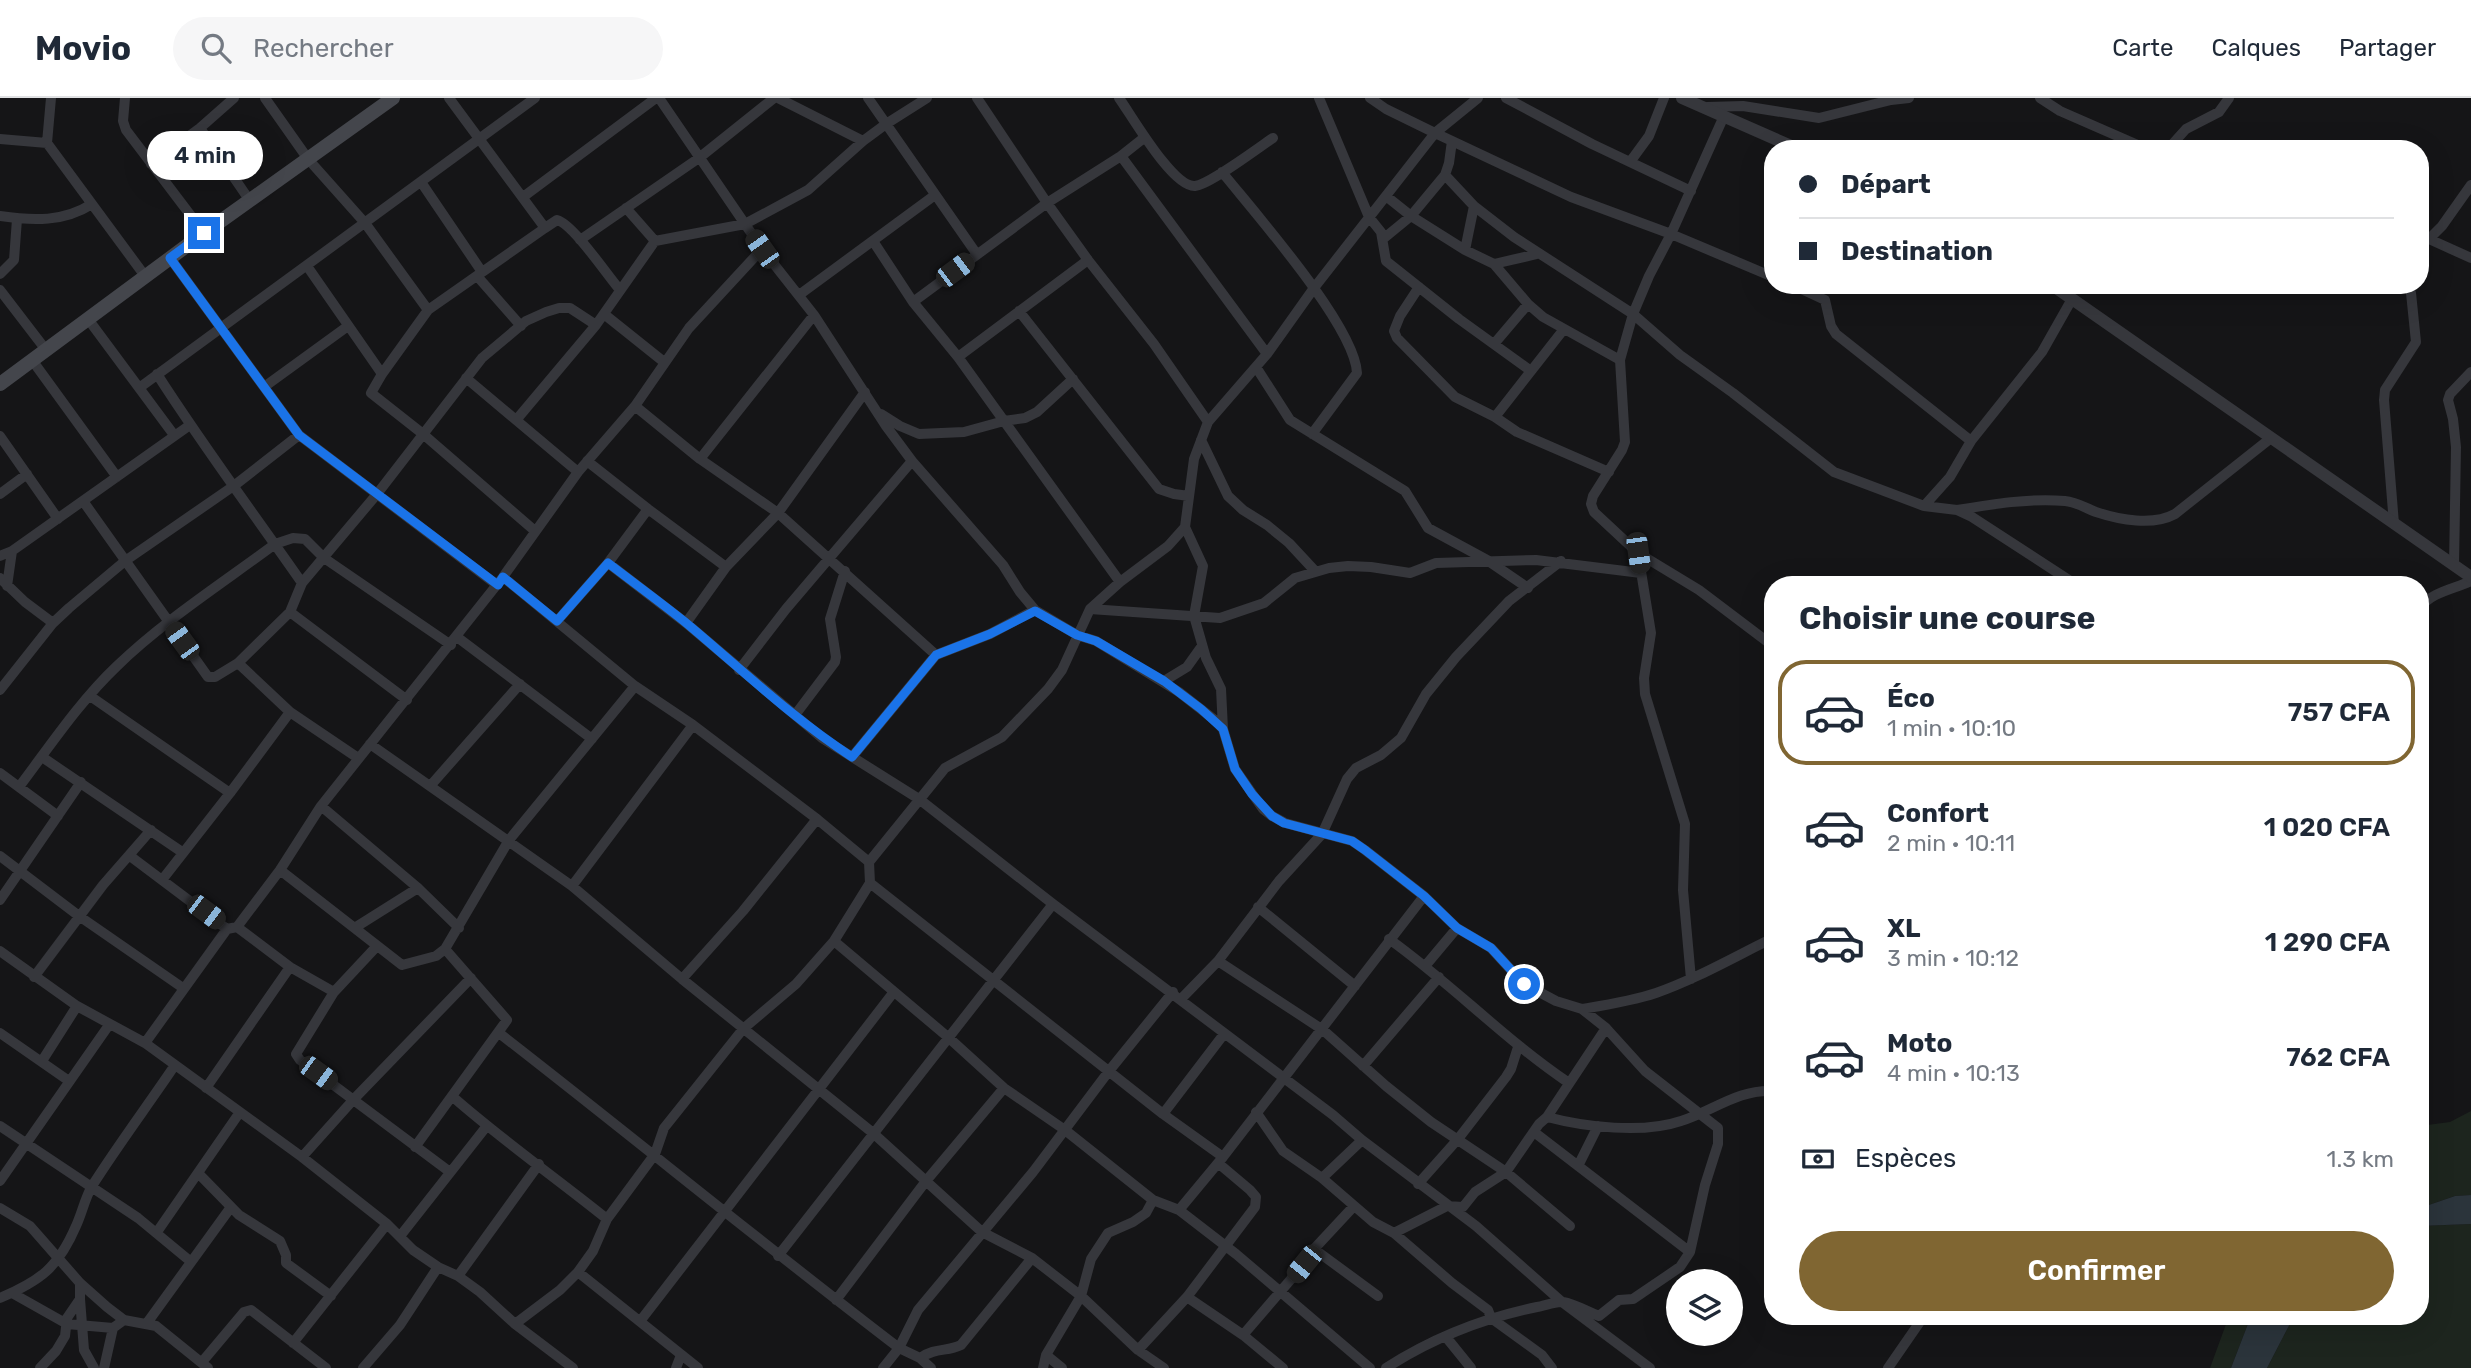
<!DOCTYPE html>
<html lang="fr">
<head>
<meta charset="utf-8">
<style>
  body { margin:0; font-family:Rubik,sans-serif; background:#f6f6f7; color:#1f2937; height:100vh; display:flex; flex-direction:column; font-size:26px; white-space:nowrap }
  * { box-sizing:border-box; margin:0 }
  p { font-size:23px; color:#747a83 }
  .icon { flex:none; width:38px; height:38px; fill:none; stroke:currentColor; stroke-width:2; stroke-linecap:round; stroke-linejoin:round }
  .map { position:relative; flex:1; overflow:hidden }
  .sheet { position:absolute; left:1764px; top:478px; width:665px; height:749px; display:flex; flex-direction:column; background:#fff; border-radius:28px; box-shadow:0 7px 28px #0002 }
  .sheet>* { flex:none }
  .guide { position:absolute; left:1764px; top:42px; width:665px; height:154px; border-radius:28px; box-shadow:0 7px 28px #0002; display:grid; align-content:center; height:154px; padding:0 35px; background:#fff }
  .buttons { position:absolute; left:1666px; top:1171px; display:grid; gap:14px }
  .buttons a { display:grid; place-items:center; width:77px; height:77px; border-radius:50%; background:#fff; box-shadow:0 7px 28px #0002; font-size:35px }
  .end { position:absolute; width:32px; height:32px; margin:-16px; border:9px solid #1a73e8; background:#fff; box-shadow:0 0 0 4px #fff }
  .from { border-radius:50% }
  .bubble { position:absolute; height:49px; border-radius:24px; background:#fff; box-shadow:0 7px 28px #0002; font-size:23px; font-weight:600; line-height:49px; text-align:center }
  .car { position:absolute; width:21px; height:42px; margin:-21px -10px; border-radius:9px; box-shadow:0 0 5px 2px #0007; background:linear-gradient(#222 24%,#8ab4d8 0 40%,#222 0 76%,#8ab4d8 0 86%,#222 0) }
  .guide b { display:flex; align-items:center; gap:24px; height:66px; font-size:26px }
  .guide b+b { border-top:2px solid #e0e1e3 }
  .guide i { width:18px; height:18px; background:#1f2937 }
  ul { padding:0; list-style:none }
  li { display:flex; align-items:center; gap:21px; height:105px; margin:0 14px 10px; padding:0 21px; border:4px solid transparent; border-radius:28px }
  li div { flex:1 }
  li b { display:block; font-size:26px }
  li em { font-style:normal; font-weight:600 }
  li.current { border-color:#806632 }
  li>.icon { width:63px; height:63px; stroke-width:1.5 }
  h2 { padding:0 35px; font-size:32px; line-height:84px }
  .pay { display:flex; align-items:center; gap:18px; height:77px; padding:0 35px; font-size:26px }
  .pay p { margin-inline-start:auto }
  .cta { display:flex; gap:14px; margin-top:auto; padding:14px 35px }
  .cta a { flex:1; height:80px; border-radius:42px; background:#806632; color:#fff; font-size:28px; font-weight:600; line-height:80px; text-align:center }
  header { display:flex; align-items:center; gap:42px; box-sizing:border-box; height:98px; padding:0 35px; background:#fff; border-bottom:2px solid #e0e1e3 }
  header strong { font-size:33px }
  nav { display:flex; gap:38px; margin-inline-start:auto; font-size:24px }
  .search { width:490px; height:63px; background:#f6f6f7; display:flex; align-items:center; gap:18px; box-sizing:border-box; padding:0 24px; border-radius:38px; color:#747a83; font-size:26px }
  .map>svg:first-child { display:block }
  .green { fill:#1d251e }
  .water { fill:#2b343b }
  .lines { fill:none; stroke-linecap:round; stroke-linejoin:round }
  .minor { stroke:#36373c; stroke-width:10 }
  .tertiary { stroke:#36373c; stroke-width:12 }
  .secondary { stroke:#44464c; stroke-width:14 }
  .route { stroke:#1a73e8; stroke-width:9 }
</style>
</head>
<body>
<header>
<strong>Movio</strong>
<div class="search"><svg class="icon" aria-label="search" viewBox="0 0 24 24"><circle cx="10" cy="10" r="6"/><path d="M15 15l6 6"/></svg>Rechercher</div>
<nav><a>Carte</a><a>Calques</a><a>Partager</a></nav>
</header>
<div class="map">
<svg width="2471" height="1270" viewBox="0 0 2471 1270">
  <rect width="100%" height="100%" fill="#151517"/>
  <!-- green -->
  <path class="green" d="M2471,1013V1097L2455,1098L2420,1110V1028L2450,1024Z
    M2471,1126V1270H2267L2294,1218H2420V1128Z
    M2229,1218H2251L2231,1270H2210Z"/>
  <!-- water -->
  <path class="water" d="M2471,1097V1126L2420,1128V1110L2455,1098Z
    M2251,1218H2294L2267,1270H2231Z"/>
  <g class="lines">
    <!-- minor -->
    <path class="minor" d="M51,0L47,45L145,178
      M125,0L123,23L126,32L204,135
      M265,0L308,61L365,125L428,212
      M449,0L545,130L557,122C573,126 607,177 620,192
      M659,0L762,151L814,217L886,328L912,363L1003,467L1020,494L1035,512L1077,537L1096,543L1179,594L1216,623L1223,631L1235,671L1263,711L1272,718L1285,725L1352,743L1365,752L1424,798L1457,830L1491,850L1524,886L1556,903L1582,911L1606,930L1645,973L1718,1030V1046L1705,1087L1690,1154L1680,1169L1633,1201L1619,1202L1599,1218C1588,1214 1575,1206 1563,1204C1556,1203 1544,1208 1537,1209C1484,1220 1431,1241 1386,1270
      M778,0L863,43
      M868,0L976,155
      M977,0L1047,105L1088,162L1154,246L1208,324
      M1119,0C1132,18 1173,90 1195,88C1209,87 1258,50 1273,40
      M1319,0L1369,119L1381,134L1386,163L1459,221L1531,273
      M1370,0L1386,11L1435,35L1571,99L1671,136L1773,179
      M1506,0L1592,46L1691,93
      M2040,0L2060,13L2147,51
      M1707,9L1743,8L1819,20L1891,2L1909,0
      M1724,18L1671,136L1649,178L1633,216L1620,262L1625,344L1622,352L1593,398L1591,406L1594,414L1638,455L1699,492L1773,548
      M200,30L250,103
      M0,41L47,45
      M1452,43L1449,65L1445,77L1474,108L1514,139L1633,216L1680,257L1733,295L1834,374L1924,408L1957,412L1972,419L2075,486
      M2168,51L2186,31L2219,14L2229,0
      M1121,58L1267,256
      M1630,64L1649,38L1664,0
      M151,66L200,30L234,0
      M1222,74C1254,114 1355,228 1357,275L1312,336
      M421,84L482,174
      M1386,98L1411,118L1465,152
      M523,99L656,0
      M1474,108L1465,152L1494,166L1528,206L1543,219L1620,262
      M626,110L655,143L745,126L808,92L863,43L886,26L927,0
      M0,118C33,123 64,124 92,106
      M1383,141L1411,118L1445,77
      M2420,141H2429L2471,160
      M2429,141L2442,128L2471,87
      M580,142L699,60L774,0
      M873,143L913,204L958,259L1120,484
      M170,160L299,337L497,487
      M1494,166L1537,156
      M307,168L382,276
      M0,176L14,162L17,121
      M477,178L521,228
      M1793,187L1825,202L1831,228L1836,236L1971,343
      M1419,189L1400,218L1394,233L1397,240L1455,299L1495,319L1517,334L1609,374
      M0,192L46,252
      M799,197L935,97
      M913,204L1047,105L1121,58L1145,39
      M1019,213L1159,391L1174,396L1189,398
      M604,216L664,264
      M88,221L174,337
      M1494,246L1528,206
      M958,259L1088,162
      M32,262L117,379
      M1256,269L1290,322L1405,393L1428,430L1487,462L1528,490
      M157,276C203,348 254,416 302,485
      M466,280L578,374
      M264,289L348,228
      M139,290L535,0
      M635,308L700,361L778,415L936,557
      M881,316L900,328L919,336L964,334L1004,323L1025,320L1037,314L1073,281
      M1495,319L1564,231
      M517,321L596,227L655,143
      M0,338L58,421
      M1201,342L1228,398L1243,412L1267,427L1289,445L1315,473
      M700,361L814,217
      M587,363L648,411L726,469
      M0,396L27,376
      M83,403L208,579H215L238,565L290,514L302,485L377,396L482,260L526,223L546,214L559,210H570L596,227
      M1924,408L1950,379L1971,343L2042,254L2072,201
      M1957,412C1993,406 2029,400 2065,403C2077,404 2085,410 2096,414C2120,422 2153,428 2175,416L2271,340
      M2394,426L2384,302L2385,292L2416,244L2411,195L2408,187
      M1185,429L1203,468L1194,518L1206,560L1221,591L1223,631
      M535,433L423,336L371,295L382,276L428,212L545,130
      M1638,455L1651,535L1644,580L1645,596L1685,726L1683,792L1691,881
      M0,458L12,453L190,327
      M608,465L686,525L822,640L919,701L1053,806L1333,1017L1362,1042L1322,1080
      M2454,467L2456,349L2453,321L2448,302L2450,296L2471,274
      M503,479L635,588L693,627L817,721L869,764L870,785L834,843L796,886L743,931L672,1020L664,1030L655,1056L607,1121L593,1153L578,1174L560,1192L515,1226
      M0,480L25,504L53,525
      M7,488L12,453
      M2420,510C2431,494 2454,491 2471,483
      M1090,511L1220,520L1264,505L1295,480L1329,470L1348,468L1371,469L1410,475L1436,465L1536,462L1641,475
      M290,514L407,602
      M557,523L608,465L648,411
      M686,525L726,469L778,415L865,294
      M457,539L592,641
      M238,565L290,614L358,660
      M739,572L786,511L912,363
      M1164,583L1187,569L1202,548
      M0,592L53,525L69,510L125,463L235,387L299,337
      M90,598L230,695
      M795,617L835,564L836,559L830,521L845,473
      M370,646L572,788L682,881L873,1035L982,1134L1032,1160L1081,1198L1138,1252L1164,1270
      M42,659L182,754
      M852,659L936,557L990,536L1035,512
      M0,675L58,718
      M431,687L520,586
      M19,689C50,648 80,603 117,568C162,524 224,484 275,446L293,440L305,441L324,460L451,547
      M321,708L418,790L459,830
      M0,758L79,818L183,890
      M130,758L227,831
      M869,764L945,670L1002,639L1048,591L1062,572L1090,511L1120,484L1168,448L1185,429L1194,361L1208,324L1267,256L1314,190L1435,35L1478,0
      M280,772L402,867L436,858L445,851L509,742L635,588
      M162,782L230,695L290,614
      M870,785L1163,1016L1223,1059L1179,1112
      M572,788L693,627
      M0,802L81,684
      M1258,809L1355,888
      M237,829L290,869L334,894
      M356,829L418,790
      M1389,841C1452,886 1505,942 1569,985
      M834,843L949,940L1004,990L1065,1032L1153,1102L1179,1112L1236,1156L1370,1270
      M377,848L334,894L296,956L300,962L450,1074
      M0,853L77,908L145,945L302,1059L387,1126L413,1152L438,1169L458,1178L480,1194L515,1226L573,1270
      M1218,863L1323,932L1386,988L1431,1024L1506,1074L1570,1128
      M1426,867L1457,830
      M34,879L103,787L151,732
      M682,881L743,813L817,721
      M1181,901L1218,863L1279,783L1322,736L1347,681L1356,670L1381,657L1401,640L1426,596L1456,559L1509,503L1561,463
      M1582,911C1606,907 1632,903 1656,895C1696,881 1734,859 1773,840
      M0,935L69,983
      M499,935C633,1039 764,1147 899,1250L920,1260L931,1270
      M145,945L227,831L237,829L280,772L321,708L503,479L578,374L635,308L689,230L762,151
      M42,963L77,908
      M1363,968L1439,879
      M206,990L290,869
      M453,999C502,1042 556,1080 607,1121
      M1256,1014L1283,1053L1322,1080L1373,1124L1394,1135L1447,1108L1463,1109L1475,1094L1506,1074L1539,1026L1547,1019C1585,1029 1643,1036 1681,1023C1713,1013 1738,991 1773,993
      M1163,1016L1224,936
      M1547,1019L1606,930
      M0,1028L138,1120L190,1163
      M1534,1034L1690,1154
      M1362,1042L1476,1128L1562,1204L1650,1270
      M415,1049L507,922L445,851
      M302,1059L354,1001L471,880
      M1223,1059L1424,798
      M1578,1068L1598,1028
      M198,1075L239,1117L280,1143L286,1157V1165L331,1198
      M0,1083L109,927
      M1418,1086L1458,1041L1506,979L1511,971L1518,949
      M0,1110L30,1128L80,1185L107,1209L124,1222L156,1228L208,1270
      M157,1134L240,1014
      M1394,1135L1452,1185L1488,1212L1491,1220L1542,1257L1552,1270
      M401,1137L486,1029
      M1314,1151L1378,1198
      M778,1158L1053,806
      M578,1174L698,1270
      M458,1178L539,1066
      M12,1195L67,1226L113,1230L124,1222
      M1187,1199L1243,1237
      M0,1200C40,1183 58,1170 76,1128C82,1115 85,1100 92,1088C118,1047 148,1007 175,967
      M80,1201L84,1252L94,1270
      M836,1202L926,1083L1004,990
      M641,1222L893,895
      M147,1225L231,1109
      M1446,1239L1471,1270
      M293,1245L387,1126
      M1138,1252L1187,1199L1255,1109L1256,1099L1250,1092L1218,1065
      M1046,1257L1062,1270
      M920,1260C936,1249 947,1254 961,1247L1032,1160
      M202,1264L244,1214L251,1212L326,1270
      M40,1270L56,1253L65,1238L67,1220L80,1201V1185
      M104,1270L113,1230
      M363,1270L400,1227L438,1169
      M676,1270L681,1257
      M883,1270L899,1250L918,1212L1033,1074L1109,973L1173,894
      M1043,1270L1046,1257L1081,1198L1091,1161L1108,1135L1133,1124L1146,1115L1153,1102
      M1283,1270L1243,1237L1292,1180L1314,1151L1354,1108
      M1888,1270L1924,1218"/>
    <!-- tertiary -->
    <path class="tertiary" d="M1682,0L1798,51
      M2052,187L2471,479"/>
    <!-- secondary -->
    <path class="secondary" d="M0,286L204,135L393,0"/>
  </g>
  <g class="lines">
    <!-- route -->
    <path class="route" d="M204,135L170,160L299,337L498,487L503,479L557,523L608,465C634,485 660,504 685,524C740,570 792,620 852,659L936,557L990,536L1035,513L1077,537L1096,543L1164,583L1201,611L1223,631L1235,671L1252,696L1272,718L1284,725L1352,743L1365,752L1424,798L1457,830L1491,850L1524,886"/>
  </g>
</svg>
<div class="buttons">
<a><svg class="icon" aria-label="layers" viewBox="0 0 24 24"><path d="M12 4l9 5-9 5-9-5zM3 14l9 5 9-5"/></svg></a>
</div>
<i class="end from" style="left:1524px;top:886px"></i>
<i class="end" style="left:204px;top:135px"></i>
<div class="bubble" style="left:147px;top:33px;width:116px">4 min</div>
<i class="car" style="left:762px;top:151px;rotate:325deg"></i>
<i class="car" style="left:955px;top:172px;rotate:53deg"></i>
<i class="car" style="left:1638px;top:455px;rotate:172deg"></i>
<i class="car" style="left:182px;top:543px;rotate:324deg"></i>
<i class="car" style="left:206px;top:814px;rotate:127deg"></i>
<i class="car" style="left:318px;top:975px;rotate:126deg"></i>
<i class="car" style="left:1304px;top:1166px;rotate:219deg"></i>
<div class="guide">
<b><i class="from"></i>Départ</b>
<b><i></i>Destination</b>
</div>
<section class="sheet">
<h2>Choisir une course</h2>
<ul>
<li class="current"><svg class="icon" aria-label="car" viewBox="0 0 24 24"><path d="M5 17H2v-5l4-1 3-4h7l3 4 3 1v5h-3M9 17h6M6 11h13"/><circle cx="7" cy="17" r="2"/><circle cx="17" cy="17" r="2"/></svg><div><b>Éco</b><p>1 min · 10:10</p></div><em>757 CFA</em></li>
<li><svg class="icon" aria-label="car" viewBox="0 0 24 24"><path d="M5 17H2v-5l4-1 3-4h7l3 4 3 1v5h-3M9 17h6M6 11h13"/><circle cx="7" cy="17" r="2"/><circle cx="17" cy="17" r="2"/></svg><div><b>Confort</b><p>2 min · 10:11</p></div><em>1 020 CFA</em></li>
<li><svg class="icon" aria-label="car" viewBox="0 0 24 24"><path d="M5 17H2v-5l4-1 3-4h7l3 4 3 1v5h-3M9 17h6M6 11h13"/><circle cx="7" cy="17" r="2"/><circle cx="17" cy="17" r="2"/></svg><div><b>XL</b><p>3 min · 10:12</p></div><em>1 290 CFA</em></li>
<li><svg class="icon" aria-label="car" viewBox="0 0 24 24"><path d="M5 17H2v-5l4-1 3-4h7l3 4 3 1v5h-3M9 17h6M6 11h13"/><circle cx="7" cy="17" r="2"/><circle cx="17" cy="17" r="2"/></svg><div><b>Moto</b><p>4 min · 10:13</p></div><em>762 CFA</em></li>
</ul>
<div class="pay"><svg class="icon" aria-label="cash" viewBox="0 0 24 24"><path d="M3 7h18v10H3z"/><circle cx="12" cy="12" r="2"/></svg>Espèces<p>1.3 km</p></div>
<div class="cta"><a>Confirmer</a></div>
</section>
</div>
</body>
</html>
